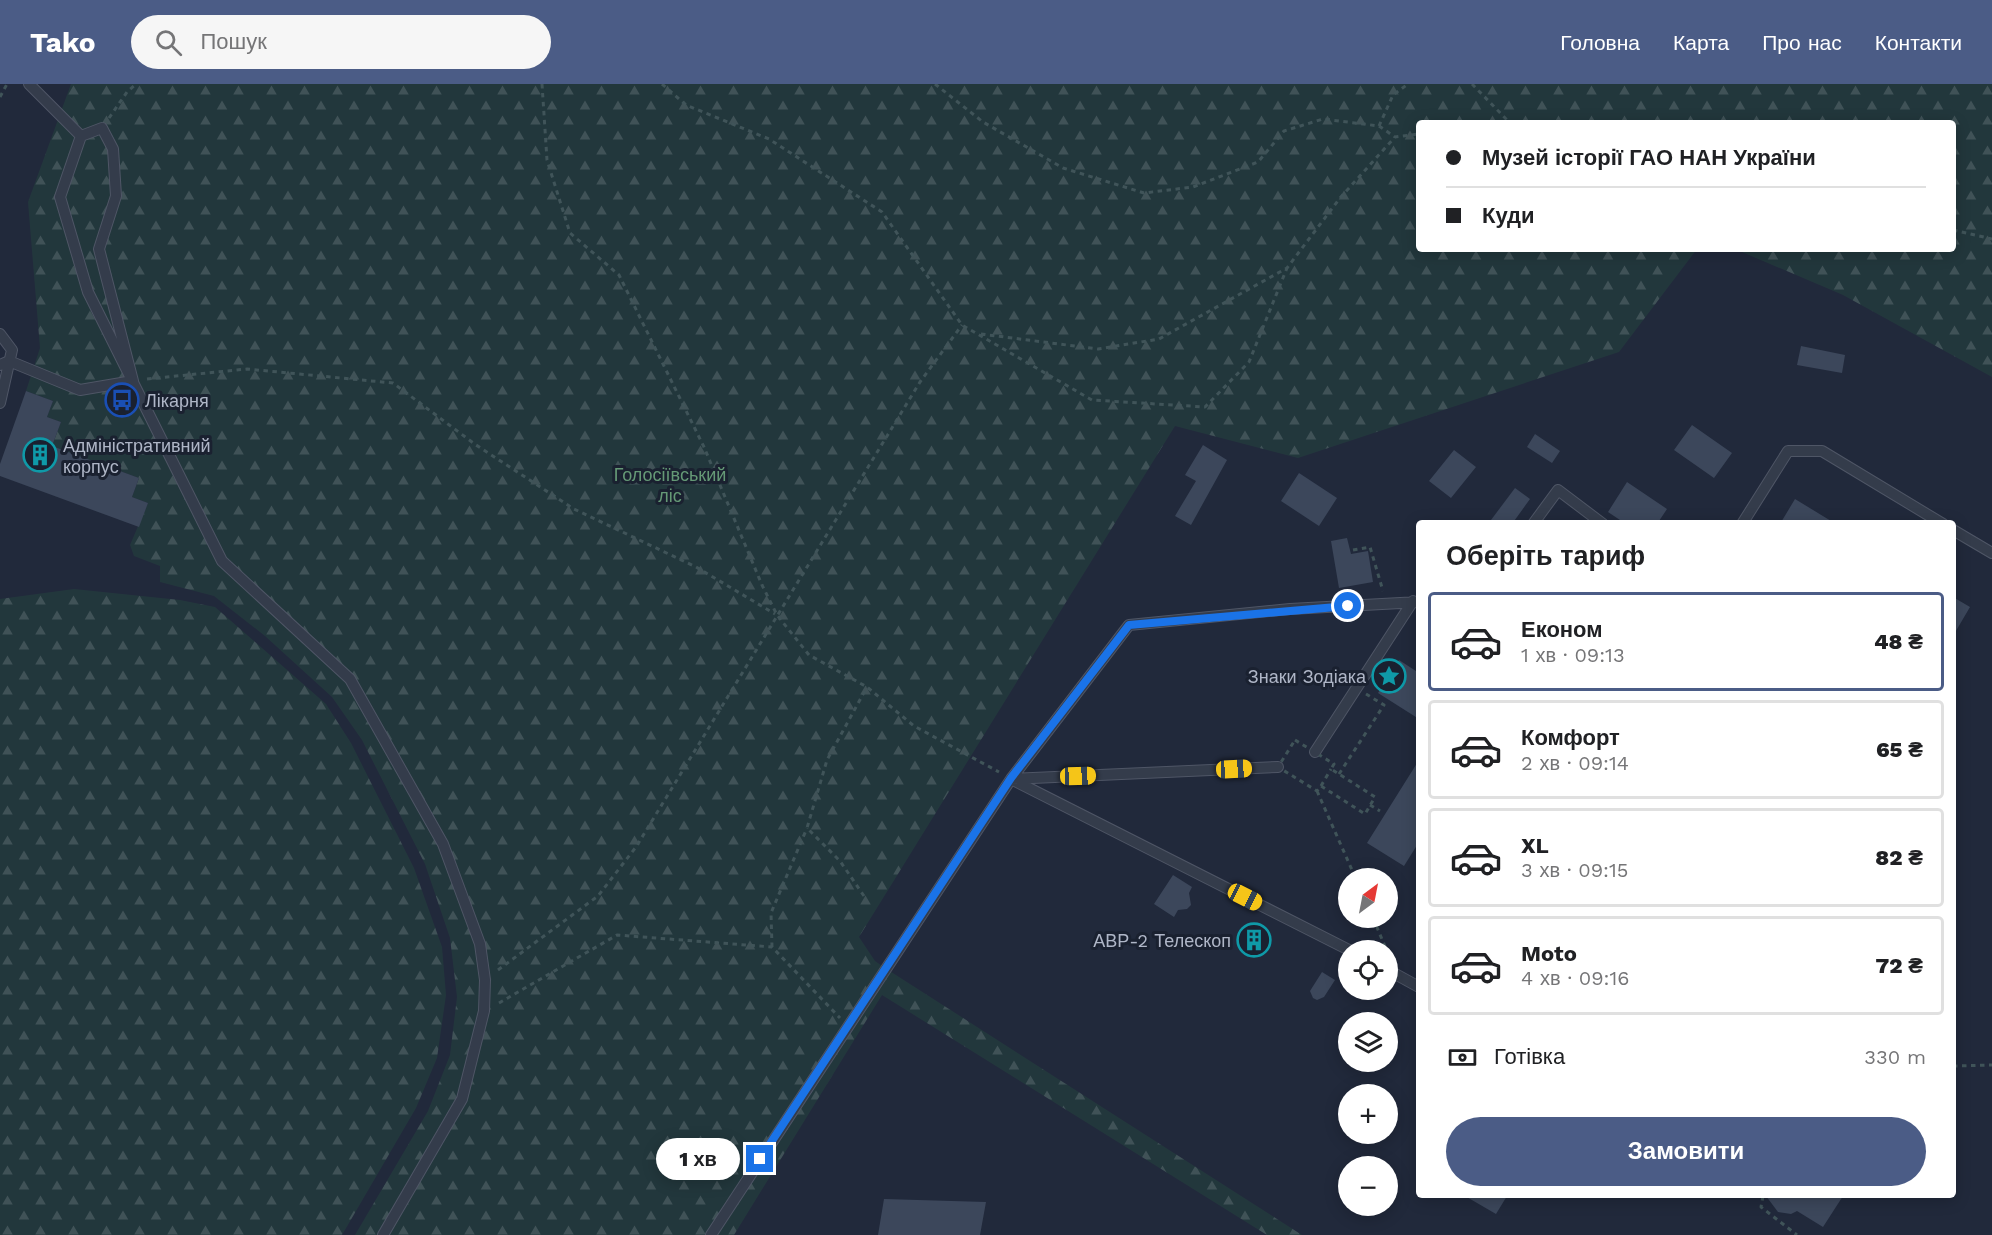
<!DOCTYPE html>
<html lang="uk">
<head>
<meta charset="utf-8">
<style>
  body { margin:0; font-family:"Work Sans",sans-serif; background:#f6f6f6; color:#202124; height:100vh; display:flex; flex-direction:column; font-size:22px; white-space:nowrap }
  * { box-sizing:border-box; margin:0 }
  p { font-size:20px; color:#757577 }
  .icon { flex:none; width:33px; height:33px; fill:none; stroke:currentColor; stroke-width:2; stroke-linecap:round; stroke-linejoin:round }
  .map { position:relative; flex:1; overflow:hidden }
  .side { position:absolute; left:1416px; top:436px; width:540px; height:678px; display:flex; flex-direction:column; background:#fff; border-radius:6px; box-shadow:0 3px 15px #0003 }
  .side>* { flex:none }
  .banner { position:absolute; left:1416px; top:36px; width:540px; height:132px; border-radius:6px; box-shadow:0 3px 15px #0003; display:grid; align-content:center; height:132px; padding:0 30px; background:#fff }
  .needle { width:39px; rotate:32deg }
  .buttons { position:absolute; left:1338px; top:784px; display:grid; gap:12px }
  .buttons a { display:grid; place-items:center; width:60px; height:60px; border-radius:50%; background:#fff; box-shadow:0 3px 15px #0003; font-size:30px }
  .end { position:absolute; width:27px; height:27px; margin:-14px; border:8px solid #1a73e8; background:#fff; box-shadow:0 0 0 3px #fff }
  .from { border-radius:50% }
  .bubble { position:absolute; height:42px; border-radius:21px; background:#fff; box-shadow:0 3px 15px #0003; font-size:20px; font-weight:800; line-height:42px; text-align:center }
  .car { position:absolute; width:18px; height:36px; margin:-18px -9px; border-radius:8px; box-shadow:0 0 4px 2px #0007; background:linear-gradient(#f5c518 24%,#345 0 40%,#f5c518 0 76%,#345 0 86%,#f5c518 0) }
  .banner b { display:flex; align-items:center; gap:21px; height:57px; font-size:22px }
  .banner b+b { border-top:2px solid #e0e0e0 }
  .banner i { width:15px; height:15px; background:#202124 }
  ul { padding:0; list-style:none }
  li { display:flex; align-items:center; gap:18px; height:99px; margin:0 12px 9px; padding:0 18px; border:3px solid #e0e0e0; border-radius:6px }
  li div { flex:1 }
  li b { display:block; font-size:22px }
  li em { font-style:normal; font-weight:800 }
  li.active { border-color:#4b5c86 }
  li>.icon { width:54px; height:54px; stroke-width:1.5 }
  h2 { padding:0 30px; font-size:27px; line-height:72px }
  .pay { display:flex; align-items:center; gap:15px; height:66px; padding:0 30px; font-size:22px }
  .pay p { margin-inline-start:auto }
  .button { display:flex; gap:12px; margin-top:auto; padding:12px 30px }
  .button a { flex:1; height:69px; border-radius:36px; background:#4b5c86; color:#fff; font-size:24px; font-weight:800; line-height:69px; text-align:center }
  header { display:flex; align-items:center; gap:36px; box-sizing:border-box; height:84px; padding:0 30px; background:#4b5c86; color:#fff }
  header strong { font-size:28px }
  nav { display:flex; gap:33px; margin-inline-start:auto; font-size:21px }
  .search { width:420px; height:54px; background:#f6f6f6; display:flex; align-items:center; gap:15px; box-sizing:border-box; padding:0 21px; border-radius:33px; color:#757577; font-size:22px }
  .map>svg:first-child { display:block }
  .forest { fill:url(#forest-firs) }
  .building { fill:#3c475b }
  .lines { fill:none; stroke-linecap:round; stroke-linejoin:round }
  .service-casing { stroke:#4f5666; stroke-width:12 }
  .path { stroke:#405459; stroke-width:3; stroke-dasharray:4.5 4.5; stroke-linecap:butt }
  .service { stroke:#343c4b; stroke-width:10 }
  .route { stroke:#1a73e8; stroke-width:8 }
  .labels { text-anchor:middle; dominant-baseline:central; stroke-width:6; stroke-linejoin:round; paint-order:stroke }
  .poi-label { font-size:18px; fill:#afb6c7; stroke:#1a2130; text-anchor:start }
  .park-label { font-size:18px; fill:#659976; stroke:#1a2130 }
</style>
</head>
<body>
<header>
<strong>Tako</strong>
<div class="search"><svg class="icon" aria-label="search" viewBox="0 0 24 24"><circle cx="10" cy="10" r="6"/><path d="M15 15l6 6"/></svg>Пошук</div>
<nav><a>Головна</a><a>Карта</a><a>Про нас</a><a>Контакти</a></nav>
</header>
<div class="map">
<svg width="1992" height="1151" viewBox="0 0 1992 1151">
  <defs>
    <pattern id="forest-firs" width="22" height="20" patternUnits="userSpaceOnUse" patternTransform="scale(1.5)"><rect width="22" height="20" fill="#22373c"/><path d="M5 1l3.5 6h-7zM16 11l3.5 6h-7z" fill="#405257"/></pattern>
  </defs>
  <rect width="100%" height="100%" fill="#21293b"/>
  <!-- forest -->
  <path class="forest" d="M71,0H1992V293L1843,211L1735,165H1953V39H1419V165H1697L1619,268L1298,374L1175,342L859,853L875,877L885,884L1302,1151H1267L882,911L734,1151H355L428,1027L450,971L457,913L450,854L425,780L362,656L332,613L265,552L214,512L160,498V482L134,472L130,461L148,419L132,413L139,394L52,362L61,338L47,333L53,317L26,307L40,264L28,118Z
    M74,505L180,516L215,523L326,620L351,659L414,784L442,863L446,911L437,974L416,1024L342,1151H0V515Z"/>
  <!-- building -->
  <path class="building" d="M1801,262L1845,271L1842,289L1797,281Z
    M26,307L53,317L47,333L61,338L52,362L139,394L132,413L148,419L139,443L0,392V380Z
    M1692,341L1732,369L1714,394L1674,366Z
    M1535,350L1560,367L1552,379L1527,363Z
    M1203,361L1227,376L1191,441L1175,432L1196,397L1185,391Z
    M1454,366L1476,383L1451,414L1429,397Z
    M1299,389L1337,414L1319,442L1281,417Z
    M1627,398L1667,425L1657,440H1626L1608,428Z
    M1515,404L1530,415L1512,440H1488Z
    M1795,415L1836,440H1780Z
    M1347,454L1351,470L1368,467L1373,498L1339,504L1331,457Z
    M1953,513L1970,523L1953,552Z
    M1399,576L1419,589V635L1378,609Z
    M1419,676V758L1404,782L1367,759Z
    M1173,791L1192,803L1189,809L1191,821L1187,825L1178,826L1174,833L1154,820Z
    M1253,843L1266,851L1255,869L1249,871L1244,869L1242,863Z
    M1322,888L1335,896L1324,913L1317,916L1313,914L1310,907Z
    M1465,1112H1507L1496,1130Z
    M1766,1112H1843L1823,1143L1797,1127L1791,1130L1778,1128Z
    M884,1115L986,1118L980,1151H878Z"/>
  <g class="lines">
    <defs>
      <path id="service" d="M29,0L81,52
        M0,250L12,266L0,319
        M0,281L9,277L80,306L133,297
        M133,297L99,165L116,112L113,65L102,44L81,52L60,113L88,208L222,477L350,595L443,760L480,860L485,896L484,927L462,1015L383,1151
        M1533,440L1558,406L1603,440
        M1742,440L1788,367H1822L1943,440
        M1953,446L1992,469
        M1315,668L1413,517
        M1011,695L1351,867
        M1011,695L1278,683
        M1388,886L1419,903
        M711,1151L1011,695L1129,541L1290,525L1419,518"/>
    </defs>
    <!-- service casing -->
    <use href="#service" class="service-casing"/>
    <!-- path -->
    <path class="path" d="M542,0L547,76L570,149L619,191L704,363L762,501L777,531L809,571L867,603L914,642L999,688
      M662,0L686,21L769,55L882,128L962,241L1092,316L1205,323L1249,278L1287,184
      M935,0L983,38L1063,84L1144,109L1193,103L1258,78L1284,47L1323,35L1379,42L1395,53
      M1472,0L1510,39
      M0,13L7,0
      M109,34L127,8L136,0
      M1379,42L1393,11L1408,0
      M1953,146L1992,155
      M981,250L1098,265L1159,255L1287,184L1340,114L1395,53L1419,50
      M147,295L247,285L393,299L476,361L574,425L696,483L775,530
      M1353,466L1370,463L1383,507
      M1295,656L1334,680L1331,685L1375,713L1365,730L1321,702L1317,707L1278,683Z
      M1339,690L1384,621L1366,610
      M1321,702L1331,685
      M1317,707L1356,795
      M1370,721L1380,727
      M864,812L840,777L807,744L827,676L867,603
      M1373,834L1387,867
      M772,863L771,829L807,744
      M498,886L598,812L636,763L920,298L962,241
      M499,919L617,851L772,863L840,934
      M1953,982L1992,981
      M1763,1112L1761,1123L1797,1151"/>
    <!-- service -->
    <use href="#service" class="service"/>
  </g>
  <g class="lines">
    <!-- route -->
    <path class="route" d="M760,1075L1011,694L1129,541L1348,522"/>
  </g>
  <!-- icons -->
  <defs>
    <symbol id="bus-ring" viewBox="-11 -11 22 22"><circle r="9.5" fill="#1a2130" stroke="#1a4fb4" stroke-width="1.5"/><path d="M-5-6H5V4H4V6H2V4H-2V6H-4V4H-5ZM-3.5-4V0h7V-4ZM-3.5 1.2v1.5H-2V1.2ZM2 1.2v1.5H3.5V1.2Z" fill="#1a4fb4"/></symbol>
    <symbol id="building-ring" viewBox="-11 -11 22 22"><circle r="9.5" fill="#1a2130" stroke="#0f9aa8" stroke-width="1.5"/><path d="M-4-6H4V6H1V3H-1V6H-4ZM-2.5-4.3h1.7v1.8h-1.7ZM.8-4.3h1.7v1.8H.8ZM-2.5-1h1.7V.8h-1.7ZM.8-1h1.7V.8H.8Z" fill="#0f9aa8"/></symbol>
    <symbol id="sight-ring" viewBox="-11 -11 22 22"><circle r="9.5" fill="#1a2130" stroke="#0f9aa8" stroke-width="1.5"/><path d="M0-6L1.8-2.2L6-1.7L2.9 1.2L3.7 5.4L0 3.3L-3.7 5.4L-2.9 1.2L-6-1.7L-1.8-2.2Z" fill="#0f9aa8"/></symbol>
  </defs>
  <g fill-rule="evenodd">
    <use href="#bus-ring" x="103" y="297" width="38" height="38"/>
    <use href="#building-ring" x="21" y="352" width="38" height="38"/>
    <use href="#sight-ring" x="1370" y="573" width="38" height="38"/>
    <use href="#building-ring" x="1235" y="837" width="38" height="38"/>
  </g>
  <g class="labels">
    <!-- poi labels -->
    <g class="poi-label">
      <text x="145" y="316">Лікарня</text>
      <text x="63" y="361">Адміністративний<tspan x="63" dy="21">корпус</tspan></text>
      <text x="1366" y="592" text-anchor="end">Знаки Зодіака</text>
      <text x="1231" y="856" text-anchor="end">АВР-2 Телескоп</text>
    </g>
    <!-- park labels -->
    <g class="park-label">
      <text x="670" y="390">Голосіївський<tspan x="670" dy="21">ліс</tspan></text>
    </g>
  </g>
</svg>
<div class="buttons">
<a><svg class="needle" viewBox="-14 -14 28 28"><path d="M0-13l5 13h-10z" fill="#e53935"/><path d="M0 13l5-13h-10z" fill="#757577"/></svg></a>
<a><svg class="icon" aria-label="locate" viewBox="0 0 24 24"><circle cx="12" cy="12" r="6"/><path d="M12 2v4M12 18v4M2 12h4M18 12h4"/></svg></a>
<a><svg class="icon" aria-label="layers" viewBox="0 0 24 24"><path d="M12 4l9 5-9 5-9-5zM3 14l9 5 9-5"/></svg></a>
<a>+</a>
<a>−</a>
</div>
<i class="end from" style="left:1348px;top:522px"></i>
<i class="end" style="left:760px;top:1075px"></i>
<div class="bubble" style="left:656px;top:1054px;width:84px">1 хв</div>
<i class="car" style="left:1234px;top:685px;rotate:87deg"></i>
<i class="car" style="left:1078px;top:692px;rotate:88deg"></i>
<i class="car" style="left:1245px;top:813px;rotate:117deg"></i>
<div class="banner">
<b><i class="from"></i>Музей історії ГАО НАН України</b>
<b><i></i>Куди</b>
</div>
<section class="side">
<h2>Оберіть тариф</h2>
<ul>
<li class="active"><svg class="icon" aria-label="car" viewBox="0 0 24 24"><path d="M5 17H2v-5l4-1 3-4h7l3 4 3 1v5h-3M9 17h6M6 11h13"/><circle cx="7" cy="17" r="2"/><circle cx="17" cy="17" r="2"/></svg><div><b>Економ</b><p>1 хв · 09:13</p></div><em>48 ₴</em></li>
<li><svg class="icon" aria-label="car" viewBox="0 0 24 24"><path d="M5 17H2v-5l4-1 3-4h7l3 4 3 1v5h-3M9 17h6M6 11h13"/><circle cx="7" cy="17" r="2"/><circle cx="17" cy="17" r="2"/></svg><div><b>Комфорт</b><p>2 хв · 09:14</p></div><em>65 ₴</em></li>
<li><svg class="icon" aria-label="car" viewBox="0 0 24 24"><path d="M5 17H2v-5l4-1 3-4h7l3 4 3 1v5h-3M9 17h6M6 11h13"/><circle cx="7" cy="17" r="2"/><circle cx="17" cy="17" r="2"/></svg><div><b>XL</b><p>3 хв · 09:15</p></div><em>82 ₴</em></li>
<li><svg class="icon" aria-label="car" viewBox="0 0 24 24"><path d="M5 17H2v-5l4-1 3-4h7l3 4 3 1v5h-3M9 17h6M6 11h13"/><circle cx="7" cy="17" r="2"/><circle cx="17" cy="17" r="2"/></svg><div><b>Moto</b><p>4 хв · 09:16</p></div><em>72 ₴</em></li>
</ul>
<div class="pay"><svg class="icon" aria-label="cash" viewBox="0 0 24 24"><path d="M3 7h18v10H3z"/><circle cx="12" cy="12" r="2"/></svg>Готівка<p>330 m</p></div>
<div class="button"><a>Замовити</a></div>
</section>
</div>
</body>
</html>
